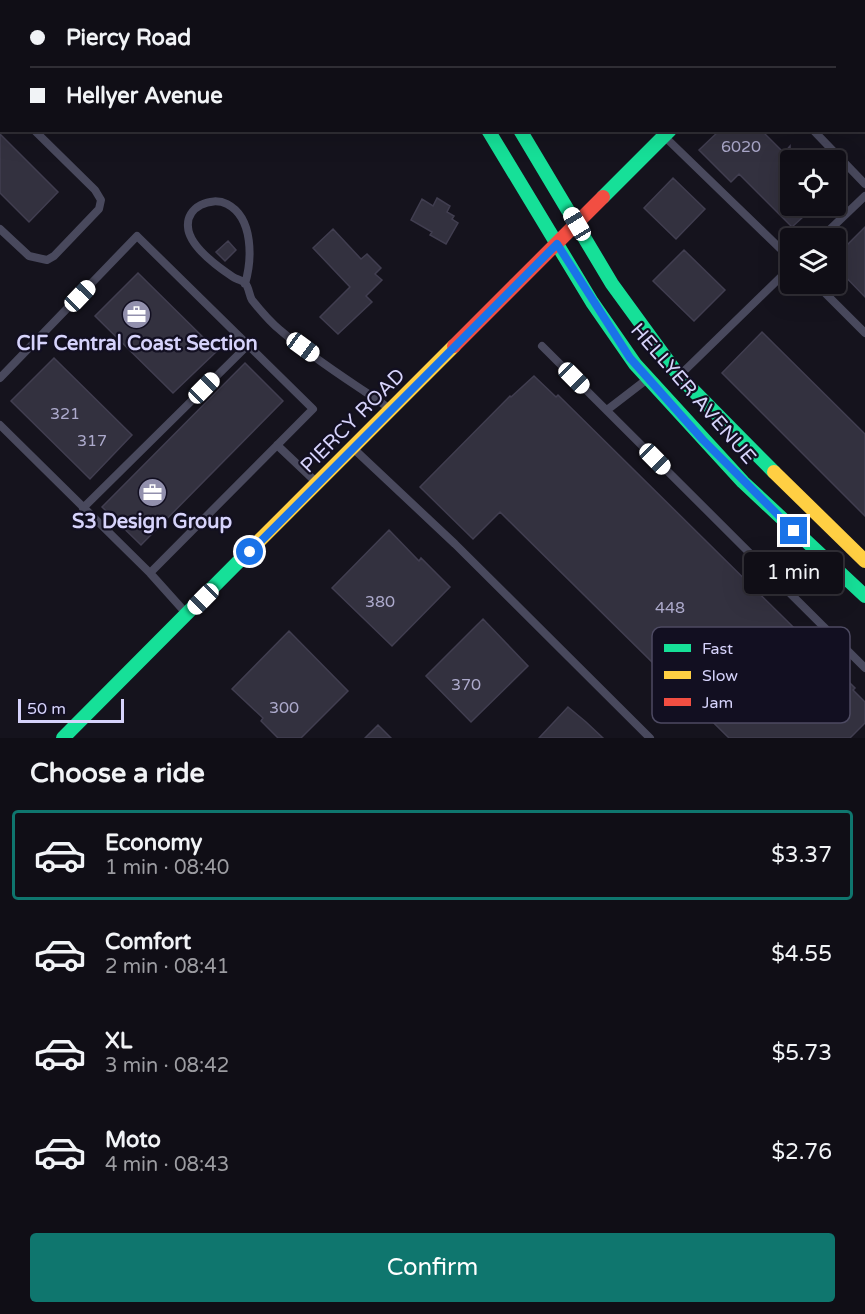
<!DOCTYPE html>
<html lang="en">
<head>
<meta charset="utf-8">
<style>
  body { margin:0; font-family:"Varela Round",sans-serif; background:#19171f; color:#f1f3f6; height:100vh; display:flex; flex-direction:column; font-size:22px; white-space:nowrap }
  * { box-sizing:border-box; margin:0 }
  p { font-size:20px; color:#9c9ca1 }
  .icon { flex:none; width:33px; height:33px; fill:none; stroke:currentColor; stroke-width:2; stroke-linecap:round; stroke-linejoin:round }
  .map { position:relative; height:738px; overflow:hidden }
  .side { display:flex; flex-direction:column; background:#100e16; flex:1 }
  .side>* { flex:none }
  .guide { position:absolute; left:0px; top:0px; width:866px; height:132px; box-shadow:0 6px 24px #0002,0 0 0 2px #302e35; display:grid; align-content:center; height:132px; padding:0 30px; background:#100e16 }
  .controls { position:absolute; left:780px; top:150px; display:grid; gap:12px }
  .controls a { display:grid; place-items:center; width:66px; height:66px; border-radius:6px; background:#100e16; box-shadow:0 6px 24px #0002,0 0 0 2px #302e35; font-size:30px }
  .scale { position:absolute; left:18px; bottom:15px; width:106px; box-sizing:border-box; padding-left:6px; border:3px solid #d6d3fb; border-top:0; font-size:16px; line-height:21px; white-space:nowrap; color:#d6d3fb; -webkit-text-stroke:4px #120f21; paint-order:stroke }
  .end { position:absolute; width:27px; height:27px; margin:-14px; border:8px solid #1a73e8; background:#fff; box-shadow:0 0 0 3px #fff }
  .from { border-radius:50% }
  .bubble { position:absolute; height:42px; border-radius:6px; background:#100e16; box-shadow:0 6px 24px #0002,0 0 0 2px #302e35; font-size:20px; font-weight:600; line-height:42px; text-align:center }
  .car { position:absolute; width:18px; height:36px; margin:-18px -9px; border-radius:8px; box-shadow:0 0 4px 2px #0007; background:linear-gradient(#fff 24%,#345 0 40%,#fff 0 76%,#345 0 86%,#fff 0) }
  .guide b { display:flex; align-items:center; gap:21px; height:57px; font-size:22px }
  .guide b+b { border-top:2px solid #302e35 }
  .guide i { width:15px; height:15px; background:#f1f3f6 }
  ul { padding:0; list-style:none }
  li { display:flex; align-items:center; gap:18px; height:90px; margin:0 12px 9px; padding:0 18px; border:3px solid transparent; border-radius:6px }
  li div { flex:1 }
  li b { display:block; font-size:22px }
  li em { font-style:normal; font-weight:600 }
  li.selected { border-color:#0f766e }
  li>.icon { width:54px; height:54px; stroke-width:1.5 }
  h2 { padding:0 30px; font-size:27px; line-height:72px }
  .primary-button { display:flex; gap:12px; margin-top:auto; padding:12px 30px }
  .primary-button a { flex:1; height:69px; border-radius:6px; background:#0f766e; color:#fff; font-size:24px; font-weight:600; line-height:69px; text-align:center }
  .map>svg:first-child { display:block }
  .building { fill:#33313f; stroke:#413e50; stroke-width:1.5 }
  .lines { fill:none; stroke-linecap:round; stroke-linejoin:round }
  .lane { stroke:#49495d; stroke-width:8 }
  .fast { stroke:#16e098; stroke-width:14 }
  .slow { stroke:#ffcf43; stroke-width:14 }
  .jam { stroke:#f24e42; stroke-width:14 }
  .route { stroke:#1a73e8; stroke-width:8 }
  .labels { text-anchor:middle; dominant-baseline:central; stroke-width:4.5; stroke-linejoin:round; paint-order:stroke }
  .number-label { font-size:16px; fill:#adaacc }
  .poi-label { font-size:20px; font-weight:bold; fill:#d6d3fb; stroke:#120f21 }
  .street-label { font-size:20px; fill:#d6d3fb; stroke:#120f21 }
  .key { fill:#120f21; stroke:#4d4a62; stroke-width:1.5 }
  .key-label { font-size:16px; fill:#d6d3fb }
</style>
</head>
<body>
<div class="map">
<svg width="865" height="738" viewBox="0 0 865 738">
  <rect width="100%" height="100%" fill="#15131d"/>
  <!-- building -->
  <path class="building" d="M720,130H761L784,153L790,146V206H815L792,227L739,174L731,182L699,150Z
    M0,134L58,192L29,222L0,193Z
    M673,178L705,209L676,239L644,208Z
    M437,198L450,206L447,212L454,216L452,219L458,223L446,244L430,235L432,232L411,220L422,199L433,206Z
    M865,227V297L836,267V256Z
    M333,229L361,259L367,254L381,268L375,274L382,280L366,296L372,302L338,334L320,317L350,287L313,248Z
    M228,241L236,250L225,261L216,252Z
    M684,250L725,290L694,321L653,281Z
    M138,273L217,351L173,393L95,316Z
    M762,332L865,434V516L722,373Z
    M54,358L132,435L90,479L11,401Z
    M245,363L283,401L141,545L102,507Z
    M534,376L556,397L558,395L855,688L853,690L865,702V723L850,738H729L500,512L473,539L420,487L510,396L511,397Z
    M389,530L419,561L421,558L450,587L392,646L332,588Z
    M483,619L528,666L471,722L426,676Z
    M289,631L348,691L301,738H278L261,721L263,718L232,689Z
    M568,707L586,722L603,738H539Z
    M378,725L391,738H365Z"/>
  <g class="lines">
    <!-- lane -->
    <path class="lane" d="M743,0L745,2
      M864,9L865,8
      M0,97L2,98
      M0,105H2
      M813,130L865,184
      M665,137L790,258
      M0,229L29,256L47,260L54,256L99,209L101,200L95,190L34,130
      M821,238L865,196
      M245,284C252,260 254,218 227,204C211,196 186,207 188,227C189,246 218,267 233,277C236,279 242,280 245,283C249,287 249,295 252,300C260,310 270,322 280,330C302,349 334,371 358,387C368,394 378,399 388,408
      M816,284L865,333
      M542,346L865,668
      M680,375L790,268
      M0,378L137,236L313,409L150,573
      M607,410L646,380
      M0,425L150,573L185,612
      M277,445L315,481
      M355,450L455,544L650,738
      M83,508L248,345"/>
    <!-- fast -->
    <path class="fast" d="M374,0L376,2
      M790,2L792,0
      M488,130L592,302L635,364L743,482L865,596
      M520,130L612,284L679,376L774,472
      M603,197L670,130
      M63,738L254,546"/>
    <!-- slow -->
    <path class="slow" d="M411,0L413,2
      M774,472L865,561
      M254,546L454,346"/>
    <!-- jam -->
    <path class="jam" d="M454,346L603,197"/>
  </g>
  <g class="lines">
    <!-- route -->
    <path class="route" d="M250,552L557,244L630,358L703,440L794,531"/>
  </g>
  <!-- icons -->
  <defs>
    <symbol id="office-disc" viewBox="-11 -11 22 22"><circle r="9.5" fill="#9290ad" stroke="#120f21"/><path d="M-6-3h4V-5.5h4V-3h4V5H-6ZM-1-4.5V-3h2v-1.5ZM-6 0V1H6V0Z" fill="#fff"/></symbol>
  </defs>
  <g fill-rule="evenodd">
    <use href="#office-disc" x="120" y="298" width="33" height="33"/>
    <use href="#office-disc" x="136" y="476" width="33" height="33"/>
  </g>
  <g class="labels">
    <!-- number labels -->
    <g class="number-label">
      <text x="741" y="147">6020</text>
      <text x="65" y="414">321</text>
      <text x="92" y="441">317</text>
      <text x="380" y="602">380</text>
      <text x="670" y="608">448</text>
      <text x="466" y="685">370</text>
      <text x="284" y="708">300</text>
    </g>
    <!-- poi labels -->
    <g class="poi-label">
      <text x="137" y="344">CIF Central Coast Section</text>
      <text x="152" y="522">S3 Design Group</text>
    </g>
    <!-- street labels -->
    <g class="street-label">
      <text transform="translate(693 394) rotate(49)">HELLYER AVENUE</text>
      <text transform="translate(353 421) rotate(-45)">PIERCY ROAD</text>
    </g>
  </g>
  <!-- legend -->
  <rect x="652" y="627" width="198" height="96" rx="9" class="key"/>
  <rect x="664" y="644" width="27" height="8" fill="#16e098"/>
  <rect x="664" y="671" width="27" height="8" fill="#ffcf43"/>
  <rect x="664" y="698" width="27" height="8" fill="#f24e42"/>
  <g class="key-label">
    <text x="702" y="654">Fast</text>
    <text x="702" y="681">Slow</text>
    <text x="702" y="708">Jam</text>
  </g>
</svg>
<div class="controls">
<a><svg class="icon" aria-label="locate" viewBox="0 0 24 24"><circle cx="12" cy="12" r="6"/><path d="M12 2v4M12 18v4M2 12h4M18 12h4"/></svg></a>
<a><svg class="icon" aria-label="layers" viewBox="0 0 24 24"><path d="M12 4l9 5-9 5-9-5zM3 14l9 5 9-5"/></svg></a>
</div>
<div class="scale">50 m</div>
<i class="end from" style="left:250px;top:552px"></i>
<i class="end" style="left:794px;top:531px"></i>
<div class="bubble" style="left:744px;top:552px;width:99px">1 min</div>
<i class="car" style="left:577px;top:224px;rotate:329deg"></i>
<i class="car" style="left:80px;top:296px;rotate:44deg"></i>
<i class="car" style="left:303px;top:347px;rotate:126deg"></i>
<i class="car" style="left:574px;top:378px;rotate:135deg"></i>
<i class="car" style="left:204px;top:388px;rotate:45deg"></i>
<i class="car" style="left:655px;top:459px;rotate:135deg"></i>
<i class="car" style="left:203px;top:599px;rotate:225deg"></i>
<div class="guide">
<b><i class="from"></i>Piercy Road</b>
<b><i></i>Hellyer Avenue</b>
</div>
</div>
<section class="side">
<h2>Choose a ride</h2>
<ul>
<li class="selected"><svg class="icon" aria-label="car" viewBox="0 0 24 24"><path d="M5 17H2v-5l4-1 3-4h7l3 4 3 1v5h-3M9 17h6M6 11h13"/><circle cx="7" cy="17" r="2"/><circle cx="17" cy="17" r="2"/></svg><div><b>Economy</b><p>1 min · 08:40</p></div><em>$3.37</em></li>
<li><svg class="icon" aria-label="car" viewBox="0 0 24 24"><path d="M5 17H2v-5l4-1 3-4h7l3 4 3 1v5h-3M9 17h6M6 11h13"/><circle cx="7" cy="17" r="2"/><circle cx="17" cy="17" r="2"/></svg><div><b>Comfort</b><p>2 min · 08:41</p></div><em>$4.55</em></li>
<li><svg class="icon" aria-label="car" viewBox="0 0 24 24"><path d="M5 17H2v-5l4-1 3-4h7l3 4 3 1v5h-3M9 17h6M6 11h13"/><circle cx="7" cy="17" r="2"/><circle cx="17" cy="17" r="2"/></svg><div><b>XL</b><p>3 min · 08:42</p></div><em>$5.73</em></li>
<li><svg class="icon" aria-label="car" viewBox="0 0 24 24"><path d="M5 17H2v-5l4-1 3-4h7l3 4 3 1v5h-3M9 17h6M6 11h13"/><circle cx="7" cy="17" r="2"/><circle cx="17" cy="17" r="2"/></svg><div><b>Moto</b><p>4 min · 08:43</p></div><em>$2.76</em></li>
</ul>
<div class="primary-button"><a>Confirm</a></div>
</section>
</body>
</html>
